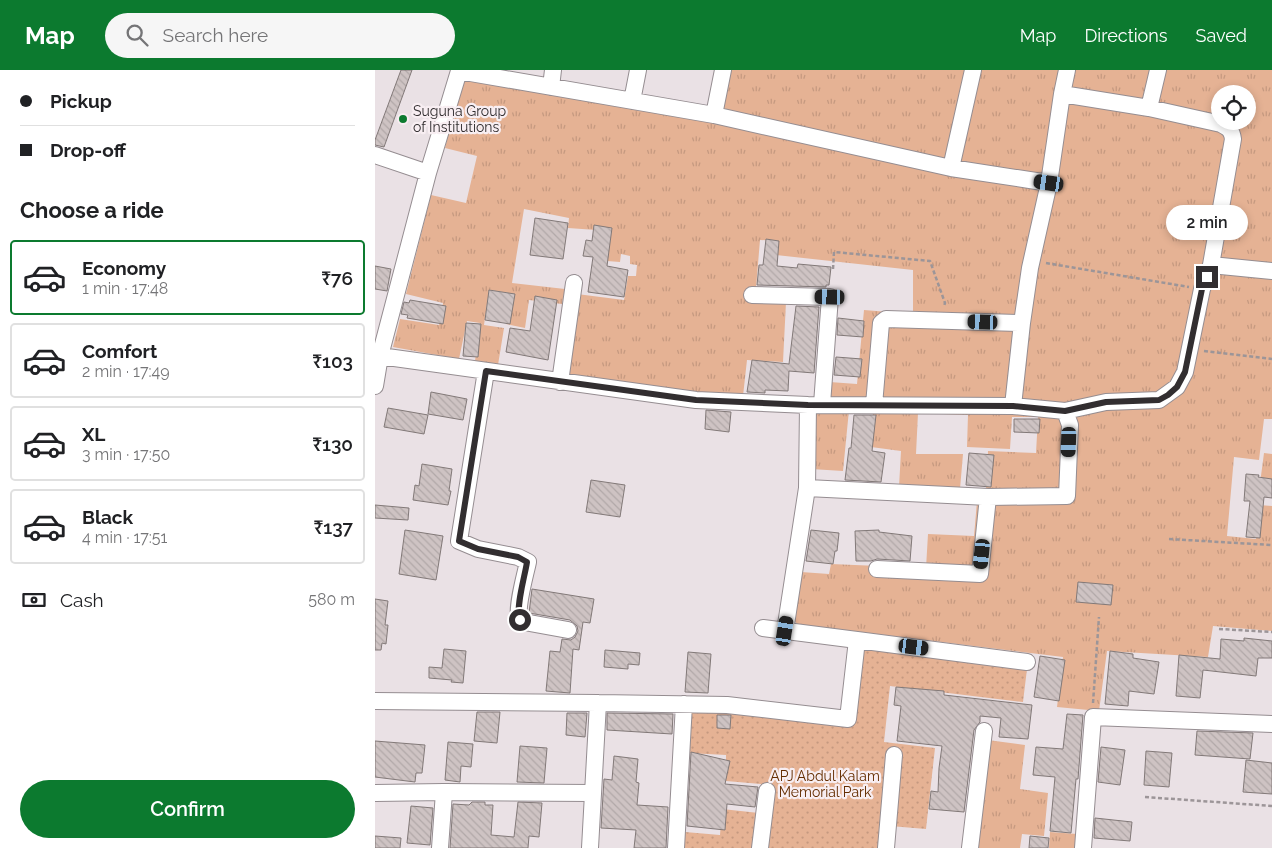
<!DOCTYPE html>
<html lang="en">
<head>
<meta charset="utf-8">
<style>
  body { margin:0; font-family:Raleway,sans-serif; background:#f6f6f6; color:#202124; height:100vh; display:flex; flex-direction:column; font-size:19px; white-space:nowrap }
  * { box-sizing:border-box; margin:0 }
  p { font-size:16px; color:#757577 }
  .icon { flex:none; width:28px; height:28px; fill:none; stroke:currentColor; stroke-width:2; stroke-linecap:round; stroke-linejoin:round }
  .map { position:relative; flex:1; overflow:hidden }
  .side { display:flex; flex-direction:column; background:#fff; width:375px }
  .side>* { flex:none }
  .top-card { display:grid; align-content:center; height:110px; padding:0 20px; background:#fff }
  .controls { position:absolute; left:836px; top:15px; display:grid; gap:10px }
  .controls a { display:grid; place-items:center; width:45px; height:45px; border-radius:50%; background:#fff; box-shadow:0 2px 8px #0003; font-size:25px }
  .end { position:absolute; width:22px; height:22px; margin:-11px; border:6px solid #322e30; background:#fff; box-shadow:0 0 0 2px #fff }
  .from { border-radius:50% }
  .bubble { position:absolute; height:35px; border-radius:18px; background:#fff; box-shadow:0 2px 8px #0003; font-size:16px; font-weight:600; line-height:35px; text-align:center }
  .car { position:absolute; width:15px; height:30px; margin:-15px -8px; border-radius:6px; box-shadow:0 0 4px 1px #0007; background:linear-gradient(#222 24%,#8ab4d8 0 40%,#222 0 76%,#8ab4d8 0 86%,#222 0) }
  .top-card b { display:flex; align-items:center; gap:18px; height:48px; font-size:19px }
  .top-card b+b { border-top:1px solid #e0e0e0 }
  .top-card i { width:12px; height:12px; background:#202124 }
  ul { padding:0; list-style:none }
  li { display:flex; align-items:center; gap:15px; height:75px; margin:0 10px 8px; padding:0 10px; border:2px solid #e0e0e0; border-radius:5px }
  li div { flex:1 }
  li b { display:block; font-size:19px }
  li em { font-style:normal; font-weight:600 }
  li.on { border-color:#0c7a2f }
  li>.icon { width:45px; height:45px; stroke-width:1.5 }
  h2 { padding:0 20px; font-size:22px; line-height:60px }
  .pay { display:flex; align-items:center; gap:12px; height:55px; padding:0 20px; font-size:19px }
  .pay p { margin-inline-start:auto }
  .button { display:flex; gap:10px; margin-top:auto; padding:10px 20px }
  .button a { flex:1; height:58px; border-radius:30px; background:#0c7a2f; color:#fff; font-size:20px; font-weight:600; line-height:58px; text-align:center }
  header { display:flex; align-items:center; gap:30px; box-sizing:border-box; height:70px; padding:0 25px; background:#0c7a2f; color:#fff }
  header strong { font-size:24px }
  nav { display:flex; gap:28px; margin-inline-start:auto; font-size:18px }
  .search { width:350px; height:45px; background:#f6f6f6; display:flex; align-items:center; gap:12px; box-sizing:border-box; padding:0 18px; border-radius:28px; color:#757577; font-size:19px }
  main { display:flex; flex:1; min-height:0 }
  .map>svg:first-child { display:block }
  .grass { fill:url(#grass-tufts); fill-rule:evenodd }
  .park { fill:url(#park-dots) }
  .building { fill:url(#building-back-hatch); stroke:#827978 }
  .lines { fill:none; stroke-linecap:round; stroke-linejoin:round }
  .minor-casing { stroke:#958d91; stroke-width:18 }
  .path { stroke:#9c9598; stroke-width:2.5; stroke-dasharray:4 2.5; stroke-linecap:butt }
  .minor { stroke:#fff; stroke-width:16 }
  .route { stroke:#322e30; stroke-width:6 }
  .poi-dot { fill:#0c7a2f; stroke:#f8eef2; stroke-width:2 }
  .labels { text-anchor:middle; dominant-baseline:central; stroke-width:4.5; stroke-linejoin:round; paint-order:stroke }
  .poi-label { font-size:14px; fill:#322e30; stroke:#f8eef2; text-anchor:start }
  .park-label { font-size:14px; fill:#642d01; stroke:#f8eef2 }
</style>
</head>
<body>
<header>
<strong>Map</strong>
<div class="search"><svg class="icon" aria-label="search" viewBox="0 0 24 24"><circle cx="10" cy="10" r="6"/><path d="M15 15l6 6"/></svg>Search here</div>
<nav><a>Map</a><a>Directions</a><a>Saved</a></nav>
</header>
<main>
<section class="side">
<div class="top-card">
<b><i class="from"></i>Pickup</b>
<b><i></i>Drop-off</b>
</div>
<h2>Choose a ride</h2>
<ul>
<li class="on"><svg class="icon" aria-label="car" viewBox="0 0 24 24"><path d="M5 17H2v-5l4-1 3-4h7l3 4 3 1v5h-3M9 17h6M6 11h13"/><circle cx="7" cy="17" r="2"/><circle cx="17" cy="17" r="2"/></svg><div><b>Economy</b><p>1 min · 17:48</p></div><em>₹76</em></li>
<li><svg class="icon" aria-label="car" viewBox="0 0 24 24"><path d="M5 17H2v-5l4-1 3-4h7l3 4 3 1v5h-3M9 17h6M6 11h13"/><circle cx="7" cy="17" r="2"/><circle cx="17" cy="17" r="2"/></svg><div><b>Comfort</b><p>2 min · 17:49</p></div><em>₹103</em></li>
<li><svg class="icon" aria-label="car" viewBox="0 0 24 24"><path d="M5 17H2v-5l4-1 3-4h7l3 4 3 1v5h-3M9 17h6M6 11h13"/><circle cx="7" cy="17" r="2"/><circle cx="17" cy="17" r="2"/></svg><div><b>XL</b><p>3 min · 17:50</p></div><em>₹130</em></li>
<li><svg class="icon" aria-label="car" viewBox="0 0 24 24"><path d="M5 17H2v-5l4-1 3-4h7l3 4 3 1v5h-3M9 17h6M6 11h13"/><circle cx="7" cy="17" r="2"/><circle cx="17" cy="17" r="2"/></svg><div><b>Black</b><p>4 min · 17:51</p></div><em>₹137</em></li>
</ul>
<div class="pay"><svg class="icon" aria-label="cash" viewBox="0 0 24 24"><path d="M3 7h18v10H3z"/><circle cx="12" cy="12" r="2"/></svg>Cash<p>580 m</p></div>
<div class="button"><a>Confirm</a></div>
</section>
<div class="map">
<svg width="897" height="778" viewBox="0 0 897 778">
  <defs>
    <pattern id="grass-tufts" width="24" height="20" patternUnits="userSpaceOnUse" patternTransform="scale(1.25)"><rect width="24" height="20" fill="#e5b294"/><path d="M3 7l-1-3M5 7V3M7 7l1-3M15 17l-1-3M17 17v-4M19 17l1-3" fill="none" stroke="#c59980"/></pattern>
    <pattern id="park-dots" width="8" height="8" patternUnits="userSpaceOnUse" patternTransform="scale(1.25)"><rect width="8" height="8" fill="#e5b294"/><path d="M2 2h.1M6 6h.1" fill="none" stroke="#c59980" stroke-width="1.8" stroke-linecap="round"/></pattern>
    <pattern id="building-back-hatch" width="6" height="6" patternUnits="userSpaceOnUse" patternTransform="scale(1.25)"><rect width="6" height="6" fill="#cec3c3"/><path d="M-1 5l2 2M0 0l6 6M5-1l2 2" fill="none" stroke="#b1a8a8"/></pattern>
  </defs>
  <rect width="100%" height="100%" fill="#eae1e5"/>
  <!-- grass -->
  <path class="grass" d="M355,0H897V349H889L884,390L859,387L852,466L881,469L884,435L897,436V561L838,556L833,587L732,581L724,641L682,637L688,587L422,554L419,550L426,502L454,504L456,494L551,498L553,464L599,466L603,420L611,418L613,381L661,383L663,347H637L635,379L592,377L593,345L543,343L541,384H588L585,419L524,417L526,381L496,377L498,341L474,340L468,401L436,399L441,311L482,314L489,240L538,244V200L401,185L403,171L385,170L380,230L411,232L408,292L372,290L368,326H318L189,309L202,224L249,230L253,206H261L262,195L255,194V186L246,184L245,192L232,191L235,161L193,158L194,148L149,139L137,213L190,219L187,234L154,230L150,258L131,254L134,223L114,220L109,255L129,258L123,295L100,291L105,253L92,251L84,289L18,277L25,249L64,255L68,233L31,224L56,125L91,133L102,86L70,78L87,7L344,52ZM845,24H872V51H845Z
    M889,383L897,384V422L884,421Z
    M605,669L650,675L645,719L673,723L669,766L647,764L645,778H593Z
    M675,762L702,764L701,778H674Z"/>
  <!-- park -->
  <path class="park" d="M492,578L652,599L648,632L515,616L509,672L560,678L551,759L515,756L513,778H309L310,762L345,765L347,739L384,743L386,714L351,711V685L313,683L315,641L362,642L478,653L486,583Z"/>
  <!-- building -->
  <path class="building" d="M26,0H37L9,77L0,75V70Z
    M160,148L193,153L188,189L155,185Z
    M219,155L237,158L232,196L253,200L249,227L213,222L218,187L208,186L211,170L217,171Z
    M391,169L404,171L402,196L422,198L423,194L456,197L454,215H451V217L382,215L384,195H388Z
    M0,196L16,199L12,221L0,219Z
    M114,220L140,224L135,254L110,250Z
    M160,226L182,230L173,290L131,282L135,258L155,261Z
    M35,230L71,236L68,254L32,248L33,245L26,244L29,232L34,233Z
    M421,236L444,237L439,303L414,301L413,321L390,320V323L372,322L377,290L414,294Z
    M463,248L489,251L488,267L462,265Z
    M91,253L106,254L103,287L88,286Z
    M461,287L487,289L485,307L459,305Z
    M56,322L92,329L88,350L53,344Z
    M13,338L53,345L49,364L9,357Z
    M331,340L356,342L354,362L330,359Z
    M479,345H501L497,381L510,383L506,412L470,410L474,378H476Z
    M639,349H665L664,363L639,362Z
    M594,383L619,385L616,417L591,415Z
    M47,394L77,399L74,421H76L73,435L38,430L40,415L44,416Z
    M871,404L884,405L883,407L897,409V428L889,427L885,468L871,467L875,431H869Z
    M216,410L250,415L245,447L211,442Z
    M0,435L34,438L33,450L0,448Z
    M30,460L68,466L61,510L24,504Z
    M436,460L464,463L462,481H460L458,494L431,491Z
    M504,460V462L537,466L535,491L502,489L496,491H481L480,461Z
    M703,512L738,515L736,535L701,532Z
    M157,519L219,529L215,553L208,552L204,580L198,579L195,623L171,621L175,581L185,582L187,569L196,570L200,567L203,561L202,556L195,550L154,543Z
    M0,529L13,531L10,555H13L11,574L7,573L6,580H0Z
    M869,568L897,571V588H883L881,606L828,600L825,628L801,626L804,585L845,589L846,569L869,571Z
    M69,579L91,581L88,613L76,612L77,610L54,608V597L67,598Z
    M230,580L265,583L264,595L253,594V599L229,597Z
    M735,581L758,584V588L784,592L779,624L754,621L753,636L730,634Z
    M313,582L336,584L333,623L310,622Z
    M665,586L690,590L684,631L659,627Z
    M521,617L569,621V625L657,635L653,669L624,667L626,648L605,646V652L599,660L589,742L554,739L556,721L563,722L564,698L567,676L522,671L526,636L519,635Z
    M102,642H125L122,673L99,671Z
    M192,643H212L210,667L191,665Z
    M232,643L298,644L297,664L232,660Z
    M692,644L708,645L703,709H701L696,763L675,761L680,707L658,705L661,677L688,679Z
    M342,645H356L355,659L342,658Z
    M822,661L878,663L875,689L820,685Z
    M0,671L50,675L47,703H41L40,712L0,707Z
    M73,672L98,674L96,697L86,696L85,712L70,710Z
    M145,676L172,678L169,713L142,712Z
    M726,677L750,680L745,715L723,712Z
    M771,681L797,683L794,717L769,715Z
    M316,682L355,691L350,714L383,717L380,737L352,734L350,760L312,756Z
    M239,686L263,689L261,712L264,713L262,735L293,737L291,778H259L261,760L226,758L229,709L237,710Z
    M871,690L897,693V724L868,722Z
    M97,732H110V735H118L116,765L139,767L143,732L167,733L164,767L154,766L153,778H75L78,734L94,735Z
    M36,736L58,738L55,775L32,773Z
    M720,748L757,752L755,771L719,768Z
    M0,766L26,768L25,778H0Z
    M655,766L674,768L673,778H654Z"/>
  <g class="lines">
    <defs>
      <path id="minor" d="M176,17L178,0
        M257,31L263,0
        M774,38L783,0
        M339,45L576,98L674,113L655,198L647,253
        M0,85L53,103
        M576,98L598,0
        M674,113L687,24
        M836,195L897,201
        M377,225L455,227L447,334
        M5,286L321,330L433,335L638,336L690,341L695,355L692,426L613,427L432,418L433,335
        M111,301L84,471L103,479L143,487L153,492C150,506 142,534 144,546C144,551 145,550 149,552L193,560
        M185,312L199,213
        M0,316L5,286L53,103L84,1L339,45L348,0
        M499,335L506,253L511,249L647,253L638,336
        M690,341L731,332L784,330L802,317L810,302L827,219L836,195L858,69C857,61 854,58 846,54L774,38L687,24L692,0
        M502,499L605,504L613,427
        M410,561L432,418
        M482,570L652,592
        M0,631L223,633L352,635L473,649L482,570L388,558
        M69,722L218,723
        M0,723L69,722L65,778
        M215,778L223,633
        M301,778L309,634
        M385,778L392,721
        M511,778L519,685
        M595,778L609,661
        M708,778L718,647L897,654"/>
    </defs>
    <!-- minor casing -->
    <use href="#minor" class="minor-casing"/>
    <!-- path -->
    <path class="path" d="M671,193L814,217
      M458,199L459,182L555,191L570,233L569,236
      M829,281L897,289
      M794,469L897,475
      M844,559L897,562
      M718,633L724,547
      M770,727L897,736"/>
    <!-- minor -->
    <use href="#minor" class="minor"/>
  </g>
  <g class="lines">
    <!-- route -->
    <path class="route" d="M145,550C140,538 150,506 152,492L143,487L103,479L84,471L111,301L321,330L433,335L638,336L690,341L731,332L784,330L793,325L802,317L810,302L827,219L832,207"/>
  </g>
  <!-- markers -->
  <circle class="poi-dot" cx="28" cy="49" r="5"/>
  <g class="labels">
    <!-- poi labels -->
    <g class="poi-label">
      <text x="38" y="41">Suguna Group<tspan x="38" dy="16">of Institutions</tspan></text>
    </g>
    <!-- park labels -->
    <g class="park-label">
      <text x="450" y="706">APJ Abdul Kalam<tspan x="450" dy="16">Memorial Park</tspan></text>
    </g>
  </g>
</svg>
<div class="controls">
<a><svg class="icon" aria-label="locate" viewBox="0 0 24 24"><circle cx="12" cy="12" r="6"/><path d="M12 2v4M12 18v4M2 12h4M18 12h4"/></svg></a>
</div>
<i class="end from" style="left:145px;top:550px"></i>
<i class="end" style="left:832px;top:207px"></i>
<div class="bubble" style="left:791px;top:135px;width:82px">2 min</div>
<i class="car" style="left:674px;top:113px;rotate:278deg"></i>
<i class="car" style="left:455px;top:227px;rotate:271deg"></i>
<i class="car" style="left:608px;top:252px;rotate:272deg"></i>
<i class="car" style="left:694px;top:372px;rotate:182deg"></i>
<i class="car" style="left:607px;top:484px;rotate:186deg"></i>
<i class="car" style="left:410px;top:561px;rotate:9deg"></i>
<i class="car" style="left:539px;top:577px;rotate:97deg"></i>
</div>
</main>
</body>
</html>
